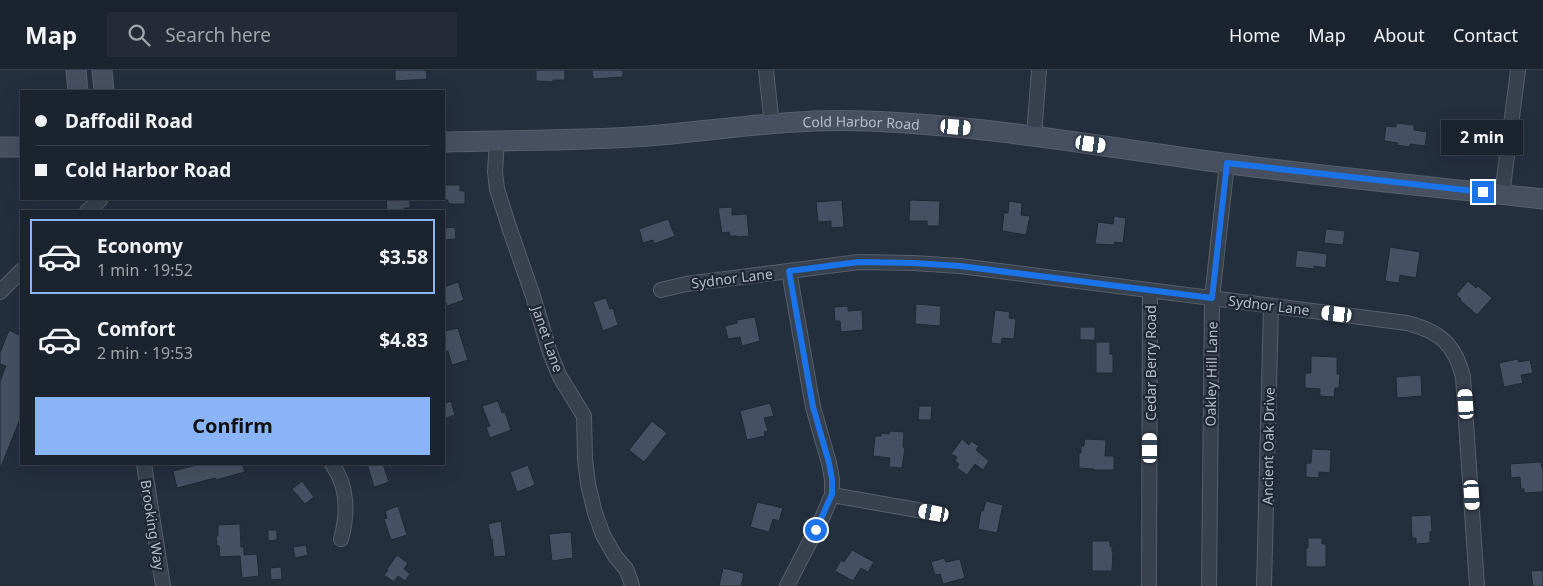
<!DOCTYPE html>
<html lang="en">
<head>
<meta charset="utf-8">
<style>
  body { margin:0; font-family:"Noto Sans",sans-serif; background:#242b36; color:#f1f3f6; height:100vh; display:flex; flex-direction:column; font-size:19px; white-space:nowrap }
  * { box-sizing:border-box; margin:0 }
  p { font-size:16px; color:#a0a4aa }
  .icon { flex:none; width:28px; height:28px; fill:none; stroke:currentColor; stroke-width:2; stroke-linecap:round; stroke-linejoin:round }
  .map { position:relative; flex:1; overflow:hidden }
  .sheet { position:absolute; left:20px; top:140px; width:425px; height:255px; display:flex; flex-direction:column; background:#1b232e; border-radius:0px; box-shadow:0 5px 20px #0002,0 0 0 1px #39404a }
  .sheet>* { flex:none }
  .top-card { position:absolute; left:20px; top:20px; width:425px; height:110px; border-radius:0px; box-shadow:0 5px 20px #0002,0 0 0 1px #39404a; display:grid; align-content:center; height:110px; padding:0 15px; background:#1b232e }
  .end { position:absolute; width:22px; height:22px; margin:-11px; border:6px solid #1a73e8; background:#fff; box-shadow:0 0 0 2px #fff }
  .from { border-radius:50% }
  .bubble { position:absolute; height:35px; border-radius:0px; background:#1b232e; box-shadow:0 5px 20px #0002,0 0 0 1px #39404a; font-size:16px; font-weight:700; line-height:35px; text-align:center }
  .car { position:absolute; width:15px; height:30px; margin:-15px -8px; border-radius:6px; box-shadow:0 0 4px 1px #0007; background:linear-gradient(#fff 24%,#345 0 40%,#fff 0 76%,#345 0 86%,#fff 0) }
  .top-card b { display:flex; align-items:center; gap:18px; height:48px; font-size:19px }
  .top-card b+b { border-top:1px solid #39404a }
  .top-card i { width:12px; height:12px; background:#f1f3f6 }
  ul { padding:9px 0 0; list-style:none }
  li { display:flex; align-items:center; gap:15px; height:75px; margin:0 10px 8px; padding:0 5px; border:2px solid transparent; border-radius:0px }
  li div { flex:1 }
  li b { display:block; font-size:19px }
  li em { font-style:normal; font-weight:700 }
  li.on { border-color:#8ab4f8 }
  li>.icon { width:45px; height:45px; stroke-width:1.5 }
  .primary-button { display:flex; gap:10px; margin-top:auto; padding:10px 15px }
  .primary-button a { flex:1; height:58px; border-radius:0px; background:#8ab4f8; color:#111; font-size:20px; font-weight:700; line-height:58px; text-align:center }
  header { display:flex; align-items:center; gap:30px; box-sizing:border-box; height:70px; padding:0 25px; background:#1b232e; border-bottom:1px solid #39404a }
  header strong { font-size:24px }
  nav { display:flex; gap:28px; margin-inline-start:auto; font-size:18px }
  .search { width:350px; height:45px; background:#242b36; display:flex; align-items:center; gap:12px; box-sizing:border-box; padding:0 18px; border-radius:0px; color:#a0a4aa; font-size:19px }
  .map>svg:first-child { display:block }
  .building { fill:#455162; stroke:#1f2835 }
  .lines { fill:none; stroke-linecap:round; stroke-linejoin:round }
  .minor-casing { stroke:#565f6c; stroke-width:16 }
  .secondary-casing { stroke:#565f6c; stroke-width:21 }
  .minor { stroke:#38414e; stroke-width:14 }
  .secondary { stroke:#465061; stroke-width:19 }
  .route { stroke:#1a73e8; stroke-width:6 }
  .labels { text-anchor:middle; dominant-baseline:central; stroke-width:4.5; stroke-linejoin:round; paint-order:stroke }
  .street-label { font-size:14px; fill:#b4bcc9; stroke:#1d2633 }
</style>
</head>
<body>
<header>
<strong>Map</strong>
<div class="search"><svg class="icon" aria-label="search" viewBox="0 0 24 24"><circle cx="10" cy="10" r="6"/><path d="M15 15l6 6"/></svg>Search here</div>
<nav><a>Home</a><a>Map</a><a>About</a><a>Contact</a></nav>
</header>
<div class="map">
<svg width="1543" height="516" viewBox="0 0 1543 516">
  <rect width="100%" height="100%" fill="#242f3e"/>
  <!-- building -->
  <path class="building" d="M395,0H426L427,9L395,11Z
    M536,0H565V10H553V12L536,11Z
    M592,0H623V7L593,9Z
    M1396,53L1414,55V60L1427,62L1425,76L1410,74V77L1397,75L1398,73L1384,71L1386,56L1396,57Z
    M1449,64L1475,67L1473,84L1447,80Z
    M444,115H460V121H465V134H451L448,133V130H444Z
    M386,129H410V138H404V141H387Z
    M842,130L844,157L831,158V151L818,152L816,132Z
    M910,130L940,131L939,156H927V151H909Z
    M1009,131L1022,133L1021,145L1030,146L1026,165L1002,161L1004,143H1008Z
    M732,137V145L747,144L749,166L737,167V166H730L729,162L722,163L718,138Z
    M1114,146L1126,148L1123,173L1115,172L1114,175L1095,174L1098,152L1113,154Z
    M668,149L675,166L654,174L653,170L643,173L639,159Z
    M455,157L456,169L444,170V158Z
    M1326,159L1345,161L1343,175L1324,173Z
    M1390,177L1420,182L1416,208L1400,205L1399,213L1385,211Z
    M1297,180L1327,184L1326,198L1314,196V199L1295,197Z
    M1468,211L1476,218L1478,216L1492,228L1477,245L1460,230L1461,229L1456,225Z
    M458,212L464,230L447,236L444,227V217Z
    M606,228L610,239L613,238L618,255L603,261L593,232Z
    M916,234L941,236L940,256L915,254Z
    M848,236V241L862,240L863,260L841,262L840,251H835L834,237Z
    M995,240L1010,242L1009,248L1016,249L1014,269L1002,268L1001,274L991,273Z
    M755,247L760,271L742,276L740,267L728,269L725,256L737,253V250Z
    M1080,257H1095V270H1080Z
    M458,258L468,290L452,295L448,281L444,282V273L446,272L444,261Z
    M9,260L21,266V347L0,399V311L6,296L0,294V283Z
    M1096,272H1110V284H1113V303H1096Z
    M1311,286L1337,287V304H1340L1339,318H1335L1334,327L1320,326V319L1305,318V303H1311Z
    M1518,289L1519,292L1530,290L1533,303L1521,305L1523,313L1504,317L1499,293Z
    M1421,305L1422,326L1397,328L1396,307Z
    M451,331L455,345L444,349V334Z
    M498,331L502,343L505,342L511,360L490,368L486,357L490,356L482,336Z
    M770,333L774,346L764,348L768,361L764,362L765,366L747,370L740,341Z
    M919,336H932L931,350H918Z
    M652,351L667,363L644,392L629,380Z
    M890,361L904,362L903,377L905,378L902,398L889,397L890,388L873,386L875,366H881V363L889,364Z
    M962,369L969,375L971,371L979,376L976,380L989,391L983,400L975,394L967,405L957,398L959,394L955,391L957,387L951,384Z
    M1085,369L1106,370L1105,386H1114V400H1094V399L1079,398V383H1081V376H1084Z
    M1312,379L1331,380L1330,403L1319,402V408L1306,407V393H1311Z
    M1541,392L1542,398H1543V422L1524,423V419H1521L1520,407L1511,408L1510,394Z
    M201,394H242L245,402L216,410L215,408L177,418L173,401Z
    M367,394H383L389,412L374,417Z
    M528,395L535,415L517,422L510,402Z
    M302,411L314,427L305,434L292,419Z
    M986,431L1003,435L997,463L978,459L981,441H983Z
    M757,432L783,438L779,451L773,449L769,462L750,457Z
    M398,436L407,465L391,470L384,449L387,448L385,441Z
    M1431,445L1432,462H1430V473L1416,474V468H1412L1411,446Z
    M501,451L506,486L494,487L492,469L491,470L488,454Z
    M240,454L241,477H244V485L257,484L259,506L242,508L240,486L220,487L219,476H217L216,466H218V455Z
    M268,460H277V470L268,471Z
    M571,462L573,488L552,491L549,464Z
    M1308,468H1322V474H1326V497H1306V478H1308Z
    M1092,471H1110V477H1112V482H1113L1112,501H1092Z
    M306,475L308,485L295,488L293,477Z
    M852,480L874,492L868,502L861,498L853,511L835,501L841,490L844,492Z
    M397,485L408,493L404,499L410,504L405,511L398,506L394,512L384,505L388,500L387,499Z
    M944,488L946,492L960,489L965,508L943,514L940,504L935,505L931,492Z
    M281,497L282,509L271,510L270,498Z
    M723,498L744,503L741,516H719Z
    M1543,500V516H1533L1531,501Z"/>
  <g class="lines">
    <defs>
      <path id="minor" d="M766,0L772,55
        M1034,66L1039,0
        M497,71L495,102L497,119L509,157L533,226L550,283L560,307L584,346L585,389L588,414L595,443L603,465L615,486L626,499L630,509L632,516
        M1502,125L1518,0
        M87,141L100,130
        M661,220L686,214L859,192L913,193L960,196L1407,253C1439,261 1455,274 1463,307L1477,516
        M0,222L21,201
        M144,394L163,516
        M332,394C348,416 348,444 341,469
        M832,425L934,443
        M787,516L823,446L832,425V409L829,393L813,337L789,201
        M1149,516L1150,220
        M1209,516L1212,228L1227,93
        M1264,516L1271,236"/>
      <g id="secondary">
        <path d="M76,0L78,21"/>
        <path d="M102,0L104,21"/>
        <path id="s1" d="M444,72C512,70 581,71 649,66C720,60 793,48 865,51C985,55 1104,77 1223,93C1329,107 1436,117 1543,129"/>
        <path d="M0,77H21"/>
      </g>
    </defs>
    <!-- minor casing -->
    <use href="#minor" class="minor-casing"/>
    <!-- secondary casing -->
    <use href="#secondary" class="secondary-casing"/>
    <!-- minor -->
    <use href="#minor" class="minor"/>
    <!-- secondary -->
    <use href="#secondary" class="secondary"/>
  </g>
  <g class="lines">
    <!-- route -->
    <path class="route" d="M816,460L832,424V409L829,393L813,337L789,201L859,192L913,193L960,196L1212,228L1227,93L1483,122"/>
  </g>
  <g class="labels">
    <!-- street labels -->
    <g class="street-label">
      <text stroke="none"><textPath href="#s1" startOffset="418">Cold Harbor Road</textPath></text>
      <text transform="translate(732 208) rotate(-7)">Sydnor Lane</text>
      <text transform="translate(1269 235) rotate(7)">Sydnor Lane</text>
      <text transform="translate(548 269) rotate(71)">Janet Lane</text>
      <text transform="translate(1150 293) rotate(-90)">Cedar Berry Road</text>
      <text transform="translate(1211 304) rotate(-89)">Oakley Hill Lane</text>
      <text transform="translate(1268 376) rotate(-89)">Ancient Oak Drive</text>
      <text transform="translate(153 455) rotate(81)">Brooking Way</text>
    </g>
  </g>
</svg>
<i class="end from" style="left:816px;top:460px"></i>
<i class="end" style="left:1483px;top:122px"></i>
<div class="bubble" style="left:1441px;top:50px;width:82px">2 min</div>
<i class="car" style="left:956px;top:57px;rotate:95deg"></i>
<i class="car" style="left:1091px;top:74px;rotate:98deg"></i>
<i class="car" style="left:1337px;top:244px;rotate:277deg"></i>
<i class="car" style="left:1466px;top:334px;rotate:356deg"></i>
<i class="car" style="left:1150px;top:378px;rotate:0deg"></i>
<i class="car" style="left:1472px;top:425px;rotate:176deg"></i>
<i class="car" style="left:934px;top:443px;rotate:280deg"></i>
<div class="top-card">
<b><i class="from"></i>Daffodil Road</b>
<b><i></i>Cold Harbor Road</b>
</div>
<section class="sheet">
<ul>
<li class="on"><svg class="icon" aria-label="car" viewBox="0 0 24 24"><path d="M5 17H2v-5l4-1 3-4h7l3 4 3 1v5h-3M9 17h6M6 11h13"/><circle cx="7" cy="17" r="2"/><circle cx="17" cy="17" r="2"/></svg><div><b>Economy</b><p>1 min · 19:52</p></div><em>$3.58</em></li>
<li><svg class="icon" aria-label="car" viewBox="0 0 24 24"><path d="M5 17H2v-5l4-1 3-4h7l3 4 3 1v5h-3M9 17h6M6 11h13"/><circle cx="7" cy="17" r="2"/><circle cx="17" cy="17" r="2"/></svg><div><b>Comfort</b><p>2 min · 19:53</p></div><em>$4.83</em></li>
</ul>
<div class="primary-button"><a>Confirm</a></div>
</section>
</div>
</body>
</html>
